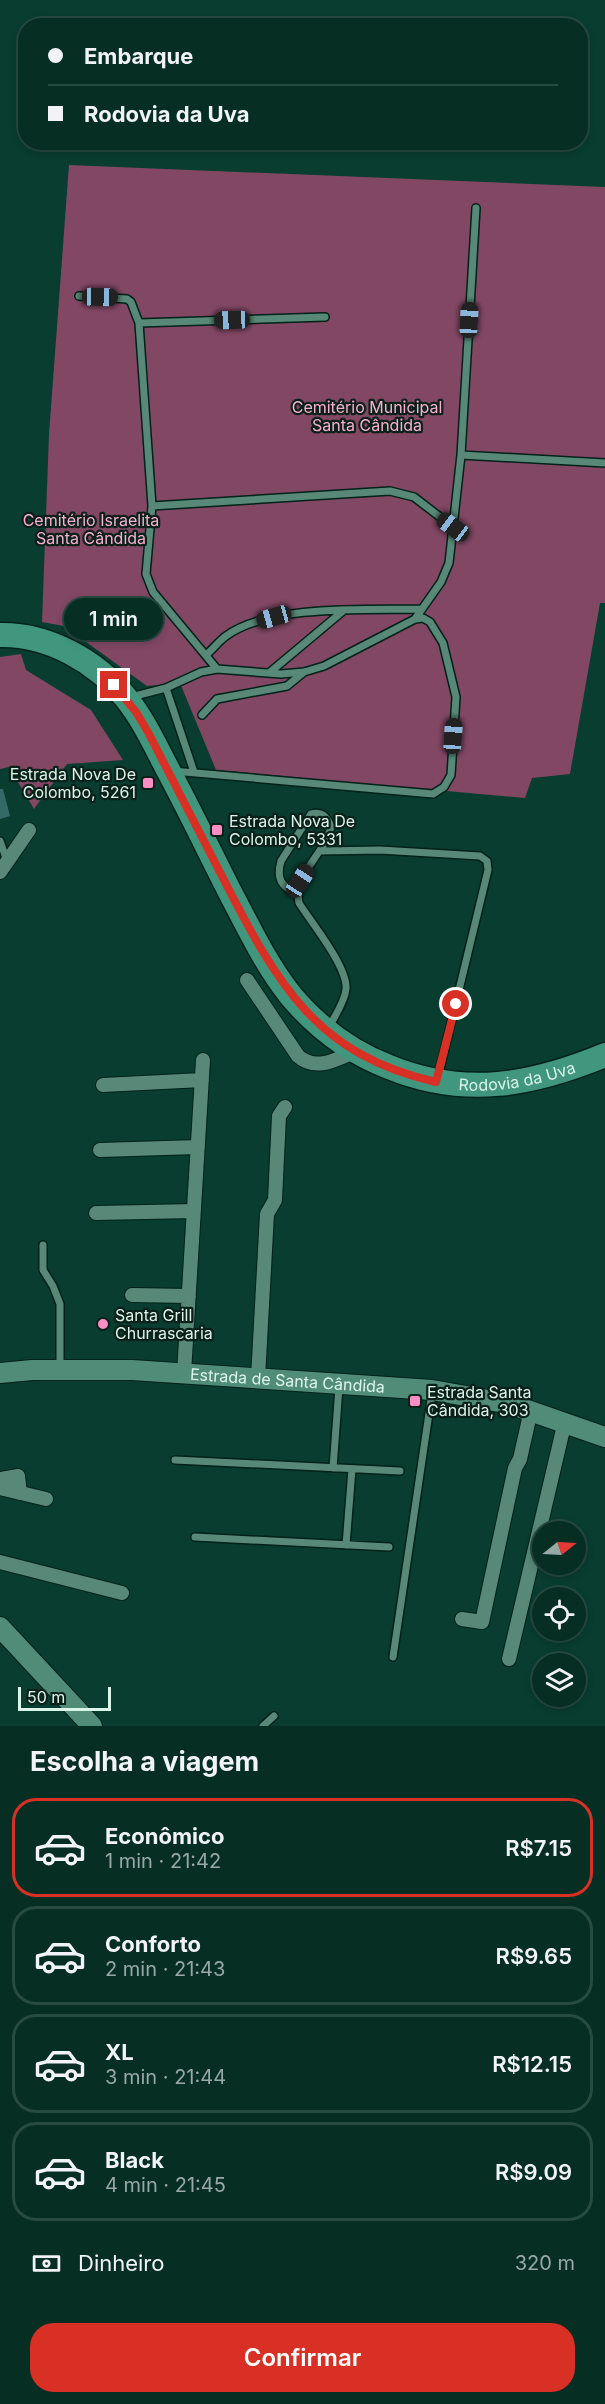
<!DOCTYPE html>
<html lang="pt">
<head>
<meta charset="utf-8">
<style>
  body { margin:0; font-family:Inter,sans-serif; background:#0f362b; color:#f1f3f6; height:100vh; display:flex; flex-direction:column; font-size:22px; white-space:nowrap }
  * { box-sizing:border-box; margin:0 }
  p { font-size:20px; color:#98a8a6 }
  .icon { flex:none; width:33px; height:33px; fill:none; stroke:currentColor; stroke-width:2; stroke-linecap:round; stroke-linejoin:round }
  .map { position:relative; height:1726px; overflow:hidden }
  .sheet { display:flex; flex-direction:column; background:#062e23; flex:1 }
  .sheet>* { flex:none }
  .guide { position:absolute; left:18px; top:18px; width:570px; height:132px; border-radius:24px; box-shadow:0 3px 9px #0003,0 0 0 2px #274a41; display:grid; align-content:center; height:132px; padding:0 30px; background:#062e23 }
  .needle { width:39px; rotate:72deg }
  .controls { position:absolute; left:532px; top:1521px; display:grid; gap:12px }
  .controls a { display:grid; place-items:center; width:54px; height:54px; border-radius:50%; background:#062e23; box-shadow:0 3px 9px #0003,0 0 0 2px #274a41; font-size:30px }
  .scale { position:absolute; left:18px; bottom:15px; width:93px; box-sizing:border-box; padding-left:6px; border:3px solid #dcf5eb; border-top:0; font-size:16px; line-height:21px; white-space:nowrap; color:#dcf5eb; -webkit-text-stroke:4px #0b2019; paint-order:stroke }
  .end { position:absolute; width:27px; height:27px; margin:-14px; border:8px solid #d93025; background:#fff; box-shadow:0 0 0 3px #fff }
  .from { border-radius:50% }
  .bubble { position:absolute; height:42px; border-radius:21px; background:#062e23; box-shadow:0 3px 9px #0003,0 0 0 2px #274a41; font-size:20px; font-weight:600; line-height:42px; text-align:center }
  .car { position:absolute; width:18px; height:36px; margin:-18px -9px; border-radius:8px; box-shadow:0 0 4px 2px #0007; background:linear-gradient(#222 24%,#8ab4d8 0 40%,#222 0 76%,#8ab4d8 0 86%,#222 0) }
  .guide b { display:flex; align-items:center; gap:21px; height:57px; font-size:22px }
  .guide b+b { border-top:2px solid #274a41 }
  .guide i { width:15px; height:15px; background:#f1f3f6 }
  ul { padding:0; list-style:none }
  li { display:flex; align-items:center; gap:18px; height:99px; margin:0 12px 9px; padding:0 18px; border:3px solid #274a41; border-radius:24px }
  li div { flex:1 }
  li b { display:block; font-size:22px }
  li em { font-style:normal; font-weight:600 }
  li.on { border-color:#d93025 }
  li>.icon { width:54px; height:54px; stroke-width:1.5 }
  h2 { padding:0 30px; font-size:27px; line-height:72px }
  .pay { display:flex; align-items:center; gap:15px; height:66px; padding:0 30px; font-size:22px }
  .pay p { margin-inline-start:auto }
  .primary-button { display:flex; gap:12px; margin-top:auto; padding:12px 30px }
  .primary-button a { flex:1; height:69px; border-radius:24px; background:#d93025; color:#fff; font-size:24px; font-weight:600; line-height:69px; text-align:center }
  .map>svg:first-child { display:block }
  .green { fill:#814763 }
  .building { fill:#336a67 }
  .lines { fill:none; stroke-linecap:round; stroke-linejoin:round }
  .lane-casing { stroke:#002218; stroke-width:10 }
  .street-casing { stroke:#002218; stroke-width:16 }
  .secondary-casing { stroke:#002218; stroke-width:22 }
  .highway-casing { stroke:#002218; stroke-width:27 }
  .lane { stroke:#588877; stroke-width:7 }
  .street { stroke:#588877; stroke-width:14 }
  .secondary { stroke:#518c79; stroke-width:20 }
  .highway { stroke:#40977d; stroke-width:24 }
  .route { stroke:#d93025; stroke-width:8 }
  .poi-dot { fill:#fb8fc3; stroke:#0b2019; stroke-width:2 }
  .labels { text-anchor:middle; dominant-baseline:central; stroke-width:4.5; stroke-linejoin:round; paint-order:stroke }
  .park-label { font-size:16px; fill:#f8afd0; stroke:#0b2019 }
  .poi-label { font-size:16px; fill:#dcf5eb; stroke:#0b2019; text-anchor:start }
  .street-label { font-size:16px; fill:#dcf5eb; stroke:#0b2019 }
</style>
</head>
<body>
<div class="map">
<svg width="605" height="1726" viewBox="0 0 605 1726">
  <rect width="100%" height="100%" fill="#083d2f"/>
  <!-- green -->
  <path class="green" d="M69,165L605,187V603H600L570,774L532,778L525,798L216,770L180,683L147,686L64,626L42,622L49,434Z
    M21,654L26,670L91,710L123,760L67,764L34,809L9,767L0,769V657Z"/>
  <!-- building -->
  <path class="building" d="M0,789H3L10,816L0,819Z"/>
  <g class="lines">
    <defs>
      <path id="lane" d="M79,296L127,299L131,302L139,323L152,506L146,574L153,592L217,669
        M139,323L325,317
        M461,455L476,208
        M152,506L390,491L414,497L453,527
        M415,619L441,582L449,563L461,455L605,463
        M206,655C213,649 219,641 226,636C269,604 370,610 422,609
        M269,673L343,611
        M166,688L194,772
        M131,697L166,688L201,672L217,669L281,674L304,672L324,666L415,619L423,618L430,622L443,643L456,697L451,775L444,787L433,794L173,771
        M202,715L217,699L287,686L304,672
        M0,841L7,861
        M320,851L380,850L480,856L487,861L488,870L438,1077
        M297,894C281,886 276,879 281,861L311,814C322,811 326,816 331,826C326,853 293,874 299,903C311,922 348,967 346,989C345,1001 335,1016 329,1027
        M43,1245V1270L53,1286L60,1304V1367
        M175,1460L400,1471
        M333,1468L339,1387
        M195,1537L389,1547
        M346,1545L352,1469
        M393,1657L432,1393
        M263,1726L274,1716"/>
      <path id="street" d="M0,872L29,830
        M247,980L298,1056C316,1072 337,1059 356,1051
        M103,1085L202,1080
        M100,1150L198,1147
        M96,1213L194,1211
        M132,1295L189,1296
        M184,1373L203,1060
        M258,1378L267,1214L275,1200L279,1116L285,1107
        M0,1479L18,1476L20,1493
        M0,1488L46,1499
        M0,1562L122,1593
        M462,1619L482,1622L515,1468L520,1459L531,1410
        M509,1659L565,1421"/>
      <g id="secondary">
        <path id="s1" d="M0,1373L32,1370H132L432,1390L510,1404L605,1437"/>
        <path d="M0,1627L92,1726"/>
      </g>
      <g id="highway">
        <path id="s2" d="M0,635C48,634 96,661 126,698C143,719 155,745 167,768C190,811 211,855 233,898C251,932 267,966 291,996C318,1028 350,1052 389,1067C465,1098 532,1085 605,1055"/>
      </g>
    </defs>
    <!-- lane casing -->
    <use href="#lane" class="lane-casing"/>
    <!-- street casing -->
    <use href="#street" class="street-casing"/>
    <!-- secondary casing -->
    <use href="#secondary" class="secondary-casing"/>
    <!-- highway casing -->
    <use href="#highway" class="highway-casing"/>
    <!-- lane -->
    <use href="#lane" class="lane"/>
    <!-- street -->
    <use href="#street" class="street"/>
    <!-- secondary -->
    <use href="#secondary" class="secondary"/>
    <!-- highway -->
    <use href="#highway" class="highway"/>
  </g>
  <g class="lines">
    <!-- route -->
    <path class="route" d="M114,685L136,712L148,732C174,782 199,832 225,882C277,983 316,1055 436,1082L456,1004"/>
  </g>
  <!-- markers -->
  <g class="poi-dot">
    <rect x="142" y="777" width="12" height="12" rx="3"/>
    <rect x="211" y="824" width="12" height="12" rx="3"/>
    <circle cx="103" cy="1324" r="6"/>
    <rect x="409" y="1395" width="12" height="12" rx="3"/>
  </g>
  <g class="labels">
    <!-- park labels -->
    <g class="park-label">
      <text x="367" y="407">Cemitério Municipal<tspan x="367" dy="18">Santa Cândida</tspan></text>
      <text x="91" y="520">Cemitério Israelita<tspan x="91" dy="18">Santa Cândida</tspan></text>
    </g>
    <!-- poi labels -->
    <g class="poi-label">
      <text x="136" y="774" text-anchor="end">Estrada Nova De<tspan x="136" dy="18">Colombo, 5261</tspan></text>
      <text x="229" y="821">Estrada Nova De<tspan x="229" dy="18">Colombo, 5331</tspan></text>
      <text x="115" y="1315">Santa Grill<tspan x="115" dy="18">Churrascaria</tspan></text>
      <text x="427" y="1392">Estrada Santa<tspan x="427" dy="18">Cândida, 303</tspan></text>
    </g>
    <!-- street labels -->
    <g class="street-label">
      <text stroke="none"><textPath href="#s2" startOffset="740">Rodovia da Uva</textPath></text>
      <text stroke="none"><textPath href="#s1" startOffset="288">Estrada de Santa Cândida</textPath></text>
    </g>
  </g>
</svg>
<div class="controls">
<a><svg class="needle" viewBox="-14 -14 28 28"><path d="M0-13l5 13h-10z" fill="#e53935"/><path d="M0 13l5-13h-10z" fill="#98a8a6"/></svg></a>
<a><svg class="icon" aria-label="locate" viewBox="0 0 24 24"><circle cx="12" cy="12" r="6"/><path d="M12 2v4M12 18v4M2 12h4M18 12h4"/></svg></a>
<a><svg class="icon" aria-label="layers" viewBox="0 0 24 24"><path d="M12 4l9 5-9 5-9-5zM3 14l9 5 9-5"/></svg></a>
</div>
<div class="scale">50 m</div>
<i class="end from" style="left:456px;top:1004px"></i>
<i class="end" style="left:114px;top:685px"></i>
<div class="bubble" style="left:64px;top:598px;width:99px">1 min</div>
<i class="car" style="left:100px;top:297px;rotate:91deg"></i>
<i class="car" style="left:232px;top:320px;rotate:268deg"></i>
<i class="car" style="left:469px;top:320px;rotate:3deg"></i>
<i class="car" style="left:453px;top:527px;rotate:307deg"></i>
<i class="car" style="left:274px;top:617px;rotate:254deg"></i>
<i class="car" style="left:453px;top:736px;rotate:4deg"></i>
<i class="car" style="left:300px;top:881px;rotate:33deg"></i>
<div class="guide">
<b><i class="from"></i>Embarque</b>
<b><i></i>Rodovia da Uva</b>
</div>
</div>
<section class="sheet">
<h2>Escolha a viagem</h2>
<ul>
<li class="on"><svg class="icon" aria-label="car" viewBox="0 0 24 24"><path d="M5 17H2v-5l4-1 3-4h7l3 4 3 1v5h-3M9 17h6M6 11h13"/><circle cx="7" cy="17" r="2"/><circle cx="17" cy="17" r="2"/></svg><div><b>Econômico</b><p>1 min · 21:42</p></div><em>R$7.15</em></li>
<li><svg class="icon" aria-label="car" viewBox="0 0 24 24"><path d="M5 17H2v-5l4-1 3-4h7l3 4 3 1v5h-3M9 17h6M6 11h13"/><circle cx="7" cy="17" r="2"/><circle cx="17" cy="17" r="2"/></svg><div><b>Conforto</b><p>2 min · 21:43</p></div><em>R$9.65</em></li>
<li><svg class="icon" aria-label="car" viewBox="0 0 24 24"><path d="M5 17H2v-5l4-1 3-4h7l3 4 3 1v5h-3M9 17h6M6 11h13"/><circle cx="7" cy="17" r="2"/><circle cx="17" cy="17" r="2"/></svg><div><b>XL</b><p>3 min · 21:44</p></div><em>R$12.15</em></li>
<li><svg class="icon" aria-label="car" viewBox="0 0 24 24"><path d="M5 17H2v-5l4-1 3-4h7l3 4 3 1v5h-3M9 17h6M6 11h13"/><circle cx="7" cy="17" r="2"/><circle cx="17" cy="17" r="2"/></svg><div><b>Black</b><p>4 min · 21:45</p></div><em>R$9.09</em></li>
</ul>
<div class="pay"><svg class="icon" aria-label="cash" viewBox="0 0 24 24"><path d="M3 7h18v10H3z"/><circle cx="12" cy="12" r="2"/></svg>Dinheiro<p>320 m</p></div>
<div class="primary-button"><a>Confirmar</a></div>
</section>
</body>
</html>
